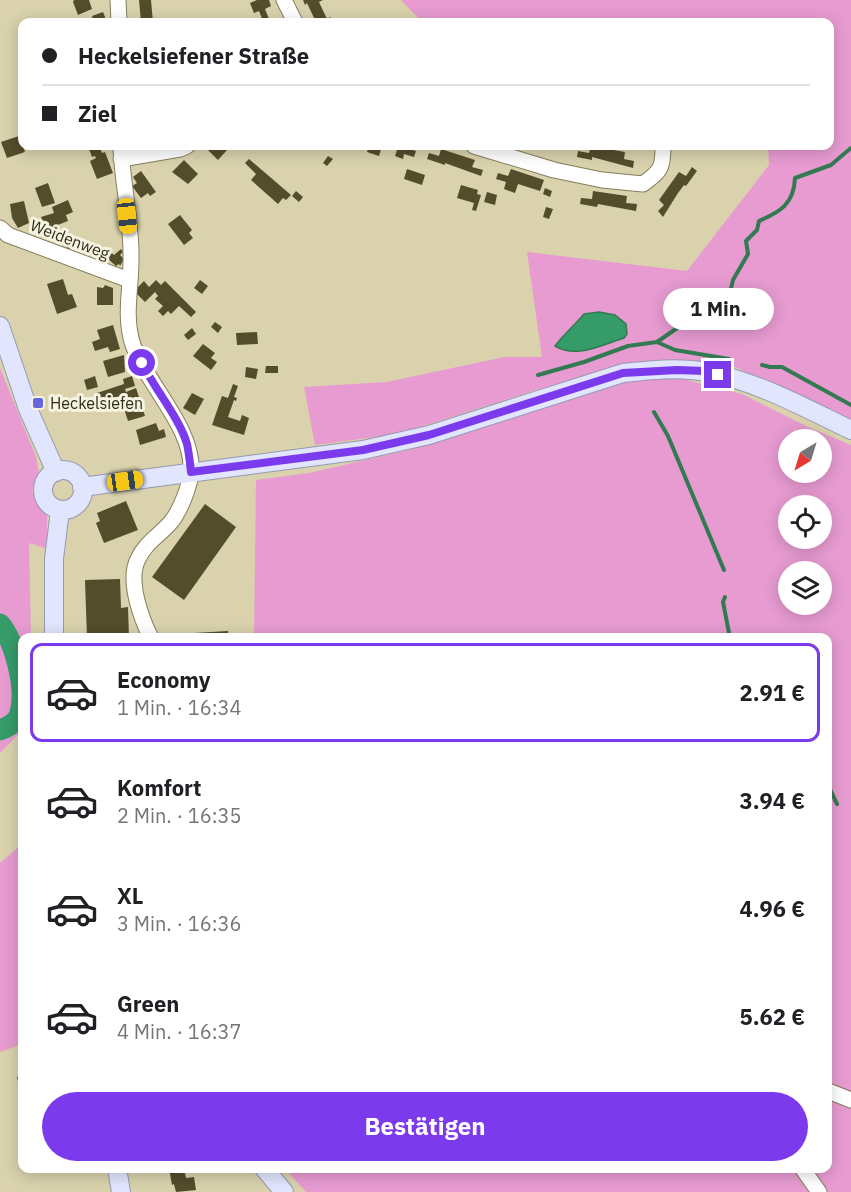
<!DOCTYPE html>
<html lang="de">
<head>
<meta charset="utf-8">
<style>
  body { margin:0; font-family:"IBM Plex Sans",sans-serif; background:#f6f6f6; color:#202124; height:100vh; display:flex; flex-direction:column; font-size:22px; white-space:nowrap }
  * { box-sizing:border-box; margin:0 }
  p { font-size:20px; color:#757577 }
  .icon { flex:none; width:33px; height:33px; fill:none; stroke:currentColor; stroke-width:2; stroke-linecap:round; stroke-linejoin:round }
  .map { position:relative; flex:1; overflow:hidden }
  .drawer { position:absolute; left:18px; top:633px; width:814px; height:540px; display:flex; flex-direction:column; background:#fff; border-radius:12px; box-shadow:0 3px 15px #0003 }
  .drawer>* { flex:none }
  .banner { position:absolute; left:18px; top:18px; width:816px; height:132px; border-radius:12px; box-shadow:0 3px 15px #0003; display:grid; align-content:center; height:132px; padding:0 24px; background:#fff }
  .needle { width:39px; rotate:218deg }
  .tools { position:absolute; left:778px; top:429px; display:grid; gap:12px }
  .tools a { display:grid; place-items:center; width:54px; height:54px; border-radius:50%; background:#fff; box-shadow:0 3px 15px #0003; font-size:30px }
  .end { position:absolute; width:27px; height:27px; margin:-14px; border:8px solid #7c3aed; background:#fff; box-shadow:0 0 0 3px #fff }
  .from { border-radius:50% }
  .bubble { position:absolute; height:42px; border-radius:21px; background:#fff; box-shadow:0 3px 15px #0003; font-size:20px; font-weight:700; line-height:42px; text-align:center }
  .car { position:absolute; width:18px; height:36px; margin:-18px -9px; border-radius:8px; box-shadow:0 0 4px 2px #0007; background:linear-gradient(#f5c518 24%,#345 0 40%,#f5c518 0 76%,#345 0 86%,#f5c518 0) }
  .banner b { display:flex; align-items:center; gap:21px; height:57px; font-size:22px }
  .banner b+b { border-top:2px solid #e0e0e0 }
  .banner i { width:15px; height:15px; background:#202124 }
  ul { padding:10px 0 0; list-style:none }
  li { display:flex; align-items:center; gap:18px; height:99px; margin:0 12px 9px; padding:0 12px; border:3px solid transparent; border-radius:12px }
  li div { flex:1 }
  li b { display:block; font-size:22px }
  li em { font-style:normal; font-weight:700 }
  li.selected { border-color:#7c3aed }
  li>.icon { width:54px; height:54px; stroke-width:1.5 }
  .action { display:flex; gap:12px; margin-top:auto; padding:12px 24px }
  .action a { flex:1; height:69px; border-radius:36px; background:#7c3aed; color:#fff; font-size:24px; font-weight:700; line-height:69px; text-align:center }
  .map>svg:first-child { display:block }
  .green { fill:#e79bd1; fill-rule:evenodd }
  .water { fill:#359b69; stroke:#337a52; stroke-width:1.5 }
  .lines { fill:none; stroke-linecap:round; stroke-linejoin:round }
  .stream { stroke:#337a52; stroke-width:4 }
  .river { stroke:#359b69; stroke-width:21 }
  .building { fill:#544d2c }
  .minor-casing { stroke:#857e5c; stroke-width:17 }
  .major-casing { stroke:#9699ae; stroke-width:20 }
  .minor { stroke:#fff; stroke-width:15 }
  .major { stroke:#e1e5fd; stroke-width:18 }
  .route { stroke:#7c3aed; stroke-width:8 }
  .poi-dot { fill:#6466de; stroke:#f6f3e0; stroke-width:2 }
  .labels { text-anchor:middle; dominant-baseline:central; stroke-width:6; stroke-linejoin:round; paint-order:stroke }
  .street-label { font-size:16px; fill:#2f2c1e; stroke:#f6f3e0 }
  .poi-label { font-size:16px; fill:#2f2c1e; stroke:#f6f3e0; text-anchor:start }
</style>
</head>
<body>
<div class="map">
<svg width="851" height="1192" viewBox="0 0 851 1192">
  <rect width="100%" height="100%" fill="#d9d2ad"/>
  <!-- green -->
  <path class="green" d="M401,0H851V423L733,366L656,363L542,388L398,434L315,445L304,387L387,382L504,357H542L527,252L687,271L769,165L768,146H830V22H422Z
    M0,368L36,457L39,472L32,491L47,514V549L29,543L31,637L22,638V730L0,753Z
    M679,378L742,394L806,426L851,445V1192H306L285,1169L828,1168V638H254L256,480L309,473L409,450L600,382ZM789,440H822V472H789ZM789,506H822V538H789ZM789,572H822V604H789Z
    M22,844V1044L0,1052V863Z"/>
  <!-- water -->
  <path class="water" d="M599,312L615,315L626,324L627,334L624,338C602,345 576,359 555,346C564,334 574,326 584,314Z"/>
  <g class="lines">
    <!-- stream -->
    <path class="stream" d="M657,342L675,350L729,359
      M762,365L770,367H782L851,405
      M538,375L584,362L628,346L657,342L686,322L717,309L729,297L733,280L748,254L746,241L757,230L759,221C780,212 794,204 795,178L831,165L851,148
      M654,412L668,436L724,570
      M725,597L723,602L730,638
      M828,785L837,804"/>
    <!-- river -->
    <path class="river" d="M0,624C15,642 27,689 20,713C18,722 8,727 0,730"/>
  </g>
  <!-- building -->
  <path class="building" d="M74,0H89L92,9L78,15L73,2Z
    M139,0H151L153,22H141Z
    M257,0H269L271,6L265,9L269,19L263,21L259,11L254,13L250,3Z
    M303,0H323L319,2L327,19L330,17L333,22H314L312,19L314,18L307,3L305,5Z
    M103,12L107,22H88L93,20L92,16Z
    M19,136L25,152L7,158L1,142Z
    M88,146H99L102,153L105,152L113,173L97,179L90,161L96,158L95,156L92,157Z
    M210,146H224L228,149L218,160L207,149Z
    M369,146H382L379,156L367,152Z
    M386,146H406V148L416,151L414,157L404,154L403,159L395,156L397,150Z
    M591,146L625,152L624,159L634,161L633,168L592,157V160L577,157L578,151L589,153Z
    M441,149L475,160L472,167L483,170L481,176L445,163V165L427,159L429,153L439,156Z
    M328,156L333,159L327,166L323,163Z
    M249,159L291,195L286,200L283,198L278,204L251,180L256,174L245,163Z
    M184,160L198,174L188,184L172,172Z
    M692,167L697,171L686,186L684,185L678,193L663,217L658,211L664,205L659,200L679,172L686,176Z
    M407,169L425,175L422,185L404,179Z
    M511,169L544,180L540,191L518,184L515,193L504,189L506,182L496,179L498,173L508,176Z
    M141,171L156,192L150,196L148,193L141,198L132,186L137,183L133,177Z
    M48,183L55,203L42,207L35,188Z
    M461,185L478,190L477,194L481,195L476,211L472,210L474,203L457,198Z
    M545,188L552,191L550,197L543,194Z
    M296,191L303,197L299,202L292,196Z
    M593,191L627,196L626,203L637,204L636,211L598,204L597,207L580,204L581,198L592,199Z
    M487,192L497,195L495,205L484,202Z
    M68,200L73,212L66,215L68,221L55,226L56,230L47,233L41,217L54,213L52,207Z
    M24,201L29,223L18,228L12,218L10,204Z
    M546,207L553,209L549,219L543,217Z
    M180,215L192,230L189,233L193,238L184,245L168,224Z
    M68,240L73,244L69,250L63,245Z
    M105,247L114,255L121,249L123,252L120,255L124,259L120,266L119,264L116,266L100,252Z
    M63,279L68,295L72,294L77,307L57,314L47,284Z
    M156,280L161,285L165,281L196,312L191,317L179,306L171,314L168,311L163,316L158,311L163,306L155,299L158,296L155,292L145,302L134,291L144,281L149,287Z
    M200,280L208,286L202,294L194,288Z
    M105,285L113,288V305H97V287L103,288Z
    M215,322L222,327L218,333L211,327Z
    M113,325L120,349L110,352L108,347L95,351L92,342L100,339L97,330Z
    M192,328L196,334L188,340L184,335Z
    M257,332L258,344L237,345L236,333Z
    M203,344L215,353L211,358L217,362L211,370L193,356Z
    M124,355L125,372L108,377L103,361Z
    M266,366H278V373H265Z
    M246,367L258,369L256,379L245,377Z
    M95,376L98,387L87,390L84,380Z
    M132,376L135,386L125,389L126,392L136,388L145,416L128,421L120,396L108,400L109,402L101,405L97,393L124,384L123,379Z
    M233,384L238,386L234,397L237,398L236,401L234,400L228,417L240,421L242,415L249,418L244,435L212,425L222,396L228,398Z
    M192,393L204,399L195,415L183,408Z
    M156,423L159,431L164,429L166,437L140,445L136,430Z
    M126,501L138,530L104,543L96,523L100,521L97,513Z
    M205,504L236,527L184,600L152,577Z
    M120,579L121,608L128,607L129,638H87L85,580Z
    M228,631L229,638H194V633Z
    M22,1076V1089L20,1090L17,1077Z
    M169,1168H184L186,1178L194,1177L196,1190L176,1192L174,1184L172,1185Z"/>
  <g class="lines">
    <defs>
      <path id="minor" d="M118,0L119,22
        M284,0L295,22
        M121,146C122,182 131,218 131,254C132,285 123,315 133,345C147,385 194,428 191,472C190,486 180,511 171,522C160,535 145,543 138,559C127,580 141,618 151,638
        M474,146L554,170L602,180L643,184C661,171 663,168 663,146
        M121,159L180,149L187,146
        M0,228L8,235L129,280
        M828,1091L851,1100
        M802,1168L819,1192"/>
      <path id="major" d="M0,326L28,409L56,472
        M43 490a20 20 0 1 1 40 0a20 20 0 1 1-40 0Z
        M82,487L363,450L429,435L623,373C650,370 679,367 706,372C757,381 805,408 851,430
        M54,638V559L60,510
        M117,1168L121,1192
        M264,1168L284,1192"/>
    </defs>
    <!-- minor casing -->
    <use href="#minor" class="minor-casing"/>
    <!-- major casing -->
    <use href="#major" class="major-casing"/>
    <!-- minor -->
    <use href="#minor" class="minor"/>
    <!-- major -->
    <use href="#major" class="major"/>
  </g>
  <g class="lines">
    <!-- route -->
    <path class="route" d="M142,363C154,388 180,419 187,444C189,453 190,463 191,472L363,450L429,435L623,373L677,370L705,371L718,375"/>
  </g>
  <!-- markers -->
  <rect class="poi-dot" x="32" y="397" width="12" height="12" rx="3"/>
  <g class="labels">
    <!-- street labels -->
    <g class="street-label">
      <text transform="translate(70 239) rotate(21)">Weidenweg</text>
    </g>
    <!-- poi labels -->
    <g class="poi-label">
      <text x="50" y="403">Heckelsiefen</text>
    </g>
  </g>
</svg>
<div class="tools">
<a><svg class="needle" viewBox="-14 -14 28 28"><path d="M0-13l5 13h-10z" fill="#e53935"/><path d="M0 13l5-13h-10z" fill="#757577"/></svg></a>
<a><svg class="icon" aria-label="locate" viewBox="0 0 24 24"><circle cx="12" cy="12" r="6"/><path d="M12 2v4M12 18v4M2 12h4M18 12h4"/></svg></a>
<a><svg class="icon" aria-label="layers" viewBox="0 0 24 24"><path d="M12 4l9 5-9 5-9-5zM3 14l9 5 9-5"/></svg></a>
</div>
<i class="end from" style="left:142px;top:363px"></i>
<i class="end" style="left:718px;top:375px"></i>
<div class="bubble" style="left:663px;top:288px;width:111px">1 Min.</div>
<i class="car" style="left:127px;top:216px;rotate:174deg"></i>
<i class="car" style="left:125px;top:481px;rotate:82deg"></i>
<div class="banner">
<b><i class="from"></i>Heckelsiefener Straße</b>
<b><i></i>Ziel</b>
</div>
<section class="drawer">
<ul>
<li class="selected"><svg class="icon" aria-label="car" viewBox="0 0 24 24"><path d="M5 17H2v-5l4-1 3-4h7l3 4 3 1v5h-3M9 17h6M6 11h13"/><circle cx="7" cy="17" r="2"/><circle cx="17" cy="17" r="2"/></svg><div><b>Economy</b><p>1 Min. · 16:34</p></div><em>2.91 €</em></li>
<li><svg class="icon" aria-label="car" viewBox="0 0 24 24"><path d="M5 17H2v-5l4-1 3-4h7l3 4 3 1v5h-3M9 17h6M6 11h13"/><circle cx="7" cy="17" r="2"/><circle cx="17" cy="17" r="2"/></svg><div><b>Komfort</b><p>2 Min. · 16:35</p></div><em>3.94 €</em></li>
<li><svg class="icon" aria-label="car" viewBox="0 0 24 24"><path d="M5 17H2v-5l4-1 3-4h7l3 4 3 1v5h-3M9 17h6M6 11h13"/><circle cx="7" cy="17" r="2"/><circle cx="17" cy="17" r="2"/></svg><div><b>XL</b><p>3 Min. · 16:36</p></div><em>4.96 €</em></li>
<li><svg class="icon" aria-label="car" viewBox="0 0 24 24"><path d="M5 17H2v-5l4-1 3-4h7l3 4 3 1v5h-3M9 17h6M6 11h13"/><circle cx="7" cy="17" r="2"/><circle cx="17" cy="17" r="2"/></svg><div><b>Green</b><p>4 Min. · 16:37</p></div><em>5.62 €</em></li>
</ul>
<div class="action"><a>Bestätigen</a></div>
</section>
</div>
</body>
</html>
